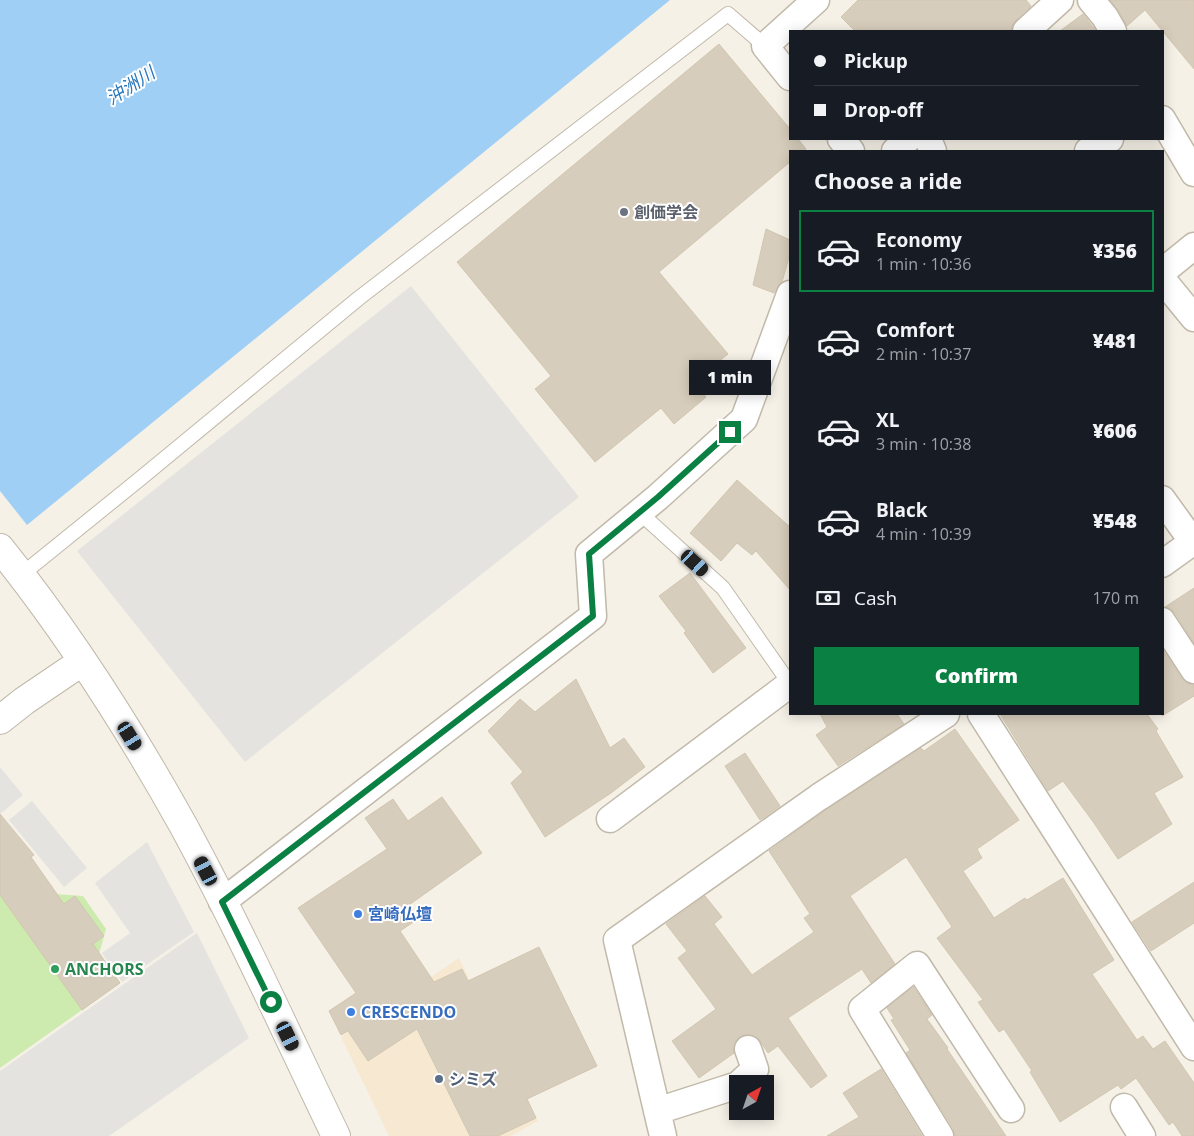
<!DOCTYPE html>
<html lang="en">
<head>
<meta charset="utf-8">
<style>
  body { margin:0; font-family:"Open Sans","Noto Sans JP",sans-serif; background:#20242c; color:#f1f3f6; height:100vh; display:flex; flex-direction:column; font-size:19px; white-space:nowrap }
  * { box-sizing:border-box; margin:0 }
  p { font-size:16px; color:#9ea1a6 }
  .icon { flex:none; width:28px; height:28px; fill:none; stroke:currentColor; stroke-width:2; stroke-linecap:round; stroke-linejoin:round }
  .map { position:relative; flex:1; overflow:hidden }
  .panel { position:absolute; left:789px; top:150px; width:375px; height:565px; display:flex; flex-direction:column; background:#171b24; border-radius:0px; box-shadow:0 2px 12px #0003 }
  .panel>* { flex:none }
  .hud { position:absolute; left:789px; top:30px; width:375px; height:110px; border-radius:0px; box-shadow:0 2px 12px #0003; display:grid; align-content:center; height:110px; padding:0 25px; background:#171b24 }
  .needle { width:32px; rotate:40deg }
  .buttons { position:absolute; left:729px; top:1075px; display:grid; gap:10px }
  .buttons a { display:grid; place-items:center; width:45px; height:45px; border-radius:0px; background:#171b24; box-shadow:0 2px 12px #0003; font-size:25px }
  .end { position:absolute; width:22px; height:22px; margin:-11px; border:6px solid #0b8043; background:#fff; box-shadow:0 0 0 2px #fff }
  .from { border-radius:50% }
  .bubble { position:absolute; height:35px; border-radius:0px; background:#171b24; box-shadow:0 2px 12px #0003; font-size:16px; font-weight:800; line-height:35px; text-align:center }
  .car { position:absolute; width:15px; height:30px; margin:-15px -8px; border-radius:6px; box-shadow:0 0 4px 1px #0007; background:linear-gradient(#222 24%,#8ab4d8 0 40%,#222 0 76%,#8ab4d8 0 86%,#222 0) }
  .hud b { display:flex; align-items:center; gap:18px; height:48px; font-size:19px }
  .hud b+b { border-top:1px solid #363941 }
  .hud i { width:12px; height:12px; background:#f1f3f6 }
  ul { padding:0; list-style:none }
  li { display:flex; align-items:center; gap:15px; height:82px; margin:0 10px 8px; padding:0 15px; border:2px solid transparent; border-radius:0px }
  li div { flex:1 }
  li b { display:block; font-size:19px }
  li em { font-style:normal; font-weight:800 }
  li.on { border-color:#0b8043 }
  li>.icon { width:45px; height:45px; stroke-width:1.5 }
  h2 { padding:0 25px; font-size:22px; line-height:60px }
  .pay { display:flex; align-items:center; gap:12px; height:55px; padding:0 25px; font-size:19px }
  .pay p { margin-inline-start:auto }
  .primary-button { display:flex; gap:10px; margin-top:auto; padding:10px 25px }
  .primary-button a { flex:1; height:58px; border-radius:0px; background:#0b8043; color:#fff; font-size:20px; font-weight:800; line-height:58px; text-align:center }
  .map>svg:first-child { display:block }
  .commercial { fill:#f7e9d1 }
  .green { fill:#cdebae }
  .parking { fill:#e5e3df }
  .water { fill:#a0cff5 }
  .building { fill:#d7cdbc; stroke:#d2c6af }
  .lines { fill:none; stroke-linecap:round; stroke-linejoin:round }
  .service-casing { stroke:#c1b9a9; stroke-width:16 }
  .minor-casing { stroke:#c1b9a9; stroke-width:29 }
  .tertiary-casing { stroke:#c1b9a9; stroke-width:30 }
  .service { stroke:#fff; stroke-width:14 }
  .minor { stroke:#fff; stroke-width:26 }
  .tertiary { stroke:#fff; stroke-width:28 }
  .route { stroke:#0b8043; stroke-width:6 }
  .worship-dot { fill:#6b7280; stroke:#fff; stroke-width:2 }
  .shop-dot { fill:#3f7fe0; stroke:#fff; stroke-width:2 }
  .leisure-dot { fill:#2e9e5b; stroke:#fff; stroke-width:2 }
  .service-dot { fill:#5c6f8a; stroke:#fff; stroke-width:2 }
  .labels { text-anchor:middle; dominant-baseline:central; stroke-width:4; stroke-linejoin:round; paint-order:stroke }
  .worship-label { font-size:16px; font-weight:bold; fill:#5b616d; stroke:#fff; text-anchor:start }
  .shop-label { font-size:16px; font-weight:bold; fill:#366cbe; stroke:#fff; text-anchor:start }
  .leisure-label { font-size:16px; font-weight:bold; fill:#27864d; stroke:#fff; text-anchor:start }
  .service-label { font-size:16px; font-weight:bold; fill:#4e5e75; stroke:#fff; text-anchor:start }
  .water-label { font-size:18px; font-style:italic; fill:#2878bb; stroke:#fff }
</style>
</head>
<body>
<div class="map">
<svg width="1194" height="1136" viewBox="0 0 1194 1136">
  <rect width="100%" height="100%" fill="#f5f1e7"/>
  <!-- commercial -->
  <path class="commercial" d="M459,958L538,1121L511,1136H389L341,1037Z"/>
  <!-- green -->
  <path class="green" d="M0,890L83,896L106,929L99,954L120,983L0,1068Z"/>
  <!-- parking -->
  <path class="parking" d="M411,286L579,497L245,762L77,551Z
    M0,767L23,795L0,814Z
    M32,801L87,868L64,887L9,820Z
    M147,842L194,932L122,982L102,953L130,933L95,883Z
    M197,933L249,1038L109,1136H0V1071Z"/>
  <!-- water -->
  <path class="water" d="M0,0H670L27,525L0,491Z"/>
  <!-- building -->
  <path class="building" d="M858,0H1026L1031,6L1016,20L1012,26L1011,31H855L841,17Z
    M1110,0H1194V69L1145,10L1127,26L1118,10Z
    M1083,14L1096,31H1060Z
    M719,44L790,129V139H798L806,149L803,151H790V162L659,272L728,354L694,382L706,397L674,424L661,408L595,462L535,389L551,376L457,262Z
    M766,229L790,240V254L782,282L774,293L753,285Z
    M737,480L790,527V590L756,551L752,555L737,543L721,561L690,533Z
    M690,573L746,648L713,673L684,633L686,631L659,596Z
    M1194,588V643L1175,613L1169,608L1165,607Z
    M1162,649L1182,679L1187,683L1194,685V696L1162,716Z
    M576,679L610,748L624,738L645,767L611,793L545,837L511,783L523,772L488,731L520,699L535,712Z
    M820,714H897L904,724L838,766L816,735L827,727Z
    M1000,714H1147L1158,729L1156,731L1183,777L1154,793L1172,824L1118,859L1094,823L1063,781L1048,791Z
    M955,729L1019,820L977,849L982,858L963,871L994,918L1025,898L1027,900L1063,878L1114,960L1092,974L1137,1040L1143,1036L1153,1049L1165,1041L1194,1083V1136H1182L1173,1122L1169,1125L1136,1078L1121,1089L1118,1085L1060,1122L1030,1072L1032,1071L1004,1029L999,1032L978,1002L983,1000L937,938L952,927L906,857L850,896L895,964L871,983L862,969L788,1018L827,1076L811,1088L778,1046L768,1053L758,1038L750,1034L744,1035L737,1039L733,1046L734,1053L699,1078L672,1041L716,1009L678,958L687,951L666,924L705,896L722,917L714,924L752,975L814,932L804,918L810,914L769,851L827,809L921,748L924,751Z
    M745,753L780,806L760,820L725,766Z
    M442,797L482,853L409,905L418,919L400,931L434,982L462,969L468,981L539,947L597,1066L527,1099L536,1118L498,1136H470L417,1029L368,1061L348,1031L341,1035L329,1011L356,993L298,908L387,849L365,818L393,799L408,821Z
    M0,814L34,855L31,857L64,904L75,896L104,936L93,944L120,983L82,1010L0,895Z
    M1194,882V923L1151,951L1132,922Z
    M913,987L932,1015L927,1019L948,1048L947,1049L1006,1136H955L953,1128L906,1053L910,1050L891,1020L894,1019L887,1008Z
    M881,1069L922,1136H827L859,1117L843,1093Z"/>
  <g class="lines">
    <defs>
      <path id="service" d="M639,512L723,588L790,684
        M21,575L141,478L359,298L728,14L765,46"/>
      <path id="minor" d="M1091,0L1105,17L1113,31
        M1026,31L1060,0
        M790,77L765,46L816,0
        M1162,119L1194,173
        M841,139L851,151
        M928,139L933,151
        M895,151L908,139
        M1088,151L1110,139
        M1162,272L1194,246
        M1162,279L1194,318
        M1162,499L1193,542
        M1162,564L1194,541
        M1162,621L1194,670
        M981,714L1194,1047
        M610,819L790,684
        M222,902L593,616L589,554L658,497L744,419L790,294
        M739,1084L755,1069L748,1049
        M1124,1107L1142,1136
        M657,1111L738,1085
        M663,1136L617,940L819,797L946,714
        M940,1136L862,1009L917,965L1011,1109"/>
      <path id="tertiary" d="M0,548C69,634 129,728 183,825C238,926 286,1032 336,1136
        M0,720L24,701L83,661"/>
    </defs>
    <!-- service casing -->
    <use href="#service" class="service-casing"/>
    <!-- minor casing -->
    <use href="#minor" class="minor-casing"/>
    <!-- tertiary casing -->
    <use href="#tertiary" class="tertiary-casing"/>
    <!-- service -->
    <use href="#service" class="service"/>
    <!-- minor -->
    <use href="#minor" class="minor"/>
    <!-- tertiary -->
    <use href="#tertiary" class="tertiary"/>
  </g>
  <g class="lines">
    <!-- route -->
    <path class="route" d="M271,1002L222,902L593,616L589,554L658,497L730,432"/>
  </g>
  <!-- markers -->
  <circle class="worship-dot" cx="624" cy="212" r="5"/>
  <g class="shop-dot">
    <circle cx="358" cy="914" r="5"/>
    <circle cx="351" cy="1012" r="5"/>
  </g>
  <circle class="leisure-dot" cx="55" cy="969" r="5"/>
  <circle class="service-dot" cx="439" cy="1079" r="5"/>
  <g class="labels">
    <!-- worship labels -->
    <g class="worship-label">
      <text x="634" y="212">創価学会</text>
    </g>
    <!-- shop labels -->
    <g class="shop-label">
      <text x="368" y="914">宮崎仏壇</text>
      <text x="361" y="1012">CRESCENDO</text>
    </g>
    <!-- leisure labels -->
    <g class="leisure-label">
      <text x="65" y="969">ANCHORS</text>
    </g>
    <!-- service labels -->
    <g class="service-label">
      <text x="449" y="1079">シミズ</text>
    </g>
    <!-- water labels -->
    <g class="water-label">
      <text transform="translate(130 85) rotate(-33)">沖洲川</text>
    </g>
  </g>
</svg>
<div class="buttons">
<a><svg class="needle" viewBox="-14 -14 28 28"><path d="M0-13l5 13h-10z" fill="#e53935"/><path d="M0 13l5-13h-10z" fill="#9ea1a6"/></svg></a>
</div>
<i class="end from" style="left:271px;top:1002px"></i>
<i class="end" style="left:730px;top:432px"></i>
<div class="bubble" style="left:689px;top:360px;width:82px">1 min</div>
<i class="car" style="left:695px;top:563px;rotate:132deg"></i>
<i class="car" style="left:130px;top:736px;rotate:148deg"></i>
<i class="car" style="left:206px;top:871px;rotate:332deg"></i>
<i class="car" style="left:288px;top:1036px;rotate:154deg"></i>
<div class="hud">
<b><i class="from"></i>Pickup</b>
<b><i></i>Drop-off</b>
</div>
<section class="panel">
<h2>Choose a ride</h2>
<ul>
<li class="on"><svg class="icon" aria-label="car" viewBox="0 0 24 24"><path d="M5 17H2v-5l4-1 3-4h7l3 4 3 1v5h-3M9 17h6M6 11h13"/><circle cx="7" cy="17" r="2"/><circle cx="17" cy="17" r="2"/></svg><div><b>Economy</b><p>1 min · 10:36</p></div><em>¥356</em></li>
<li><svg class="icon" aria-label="car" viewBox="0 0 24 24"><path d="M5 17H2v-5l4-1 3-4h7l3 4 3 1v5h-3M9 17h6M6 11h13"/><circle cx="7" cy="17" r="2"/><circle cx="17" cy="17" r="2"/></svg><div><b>Comfort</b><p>2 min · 10:37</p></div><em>¥481</em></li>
<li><svg class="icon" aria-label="car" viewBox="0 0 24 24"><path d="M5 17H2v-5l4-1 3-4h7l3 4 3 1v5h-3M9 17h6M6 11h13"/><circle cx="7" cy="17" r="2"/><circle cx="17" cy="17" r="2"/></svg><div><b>XL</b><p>3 min · 10:38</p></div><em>¥606</em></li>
<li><svg class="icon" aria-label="car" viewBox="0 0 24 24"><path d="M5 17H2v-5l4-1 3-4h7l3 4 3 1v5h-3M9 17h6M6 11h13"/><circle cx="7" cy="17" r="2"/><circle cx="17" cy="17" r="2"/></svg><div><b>Black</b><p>4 min · 10:39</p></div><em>¥548</em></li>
</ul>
<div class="pay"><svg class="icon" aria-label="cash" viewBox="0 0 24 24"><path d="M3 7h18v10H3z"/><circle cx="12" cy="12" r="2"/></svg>Cash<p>170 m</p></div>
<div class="primary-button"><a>Confirm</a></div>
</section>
</div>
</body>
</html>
